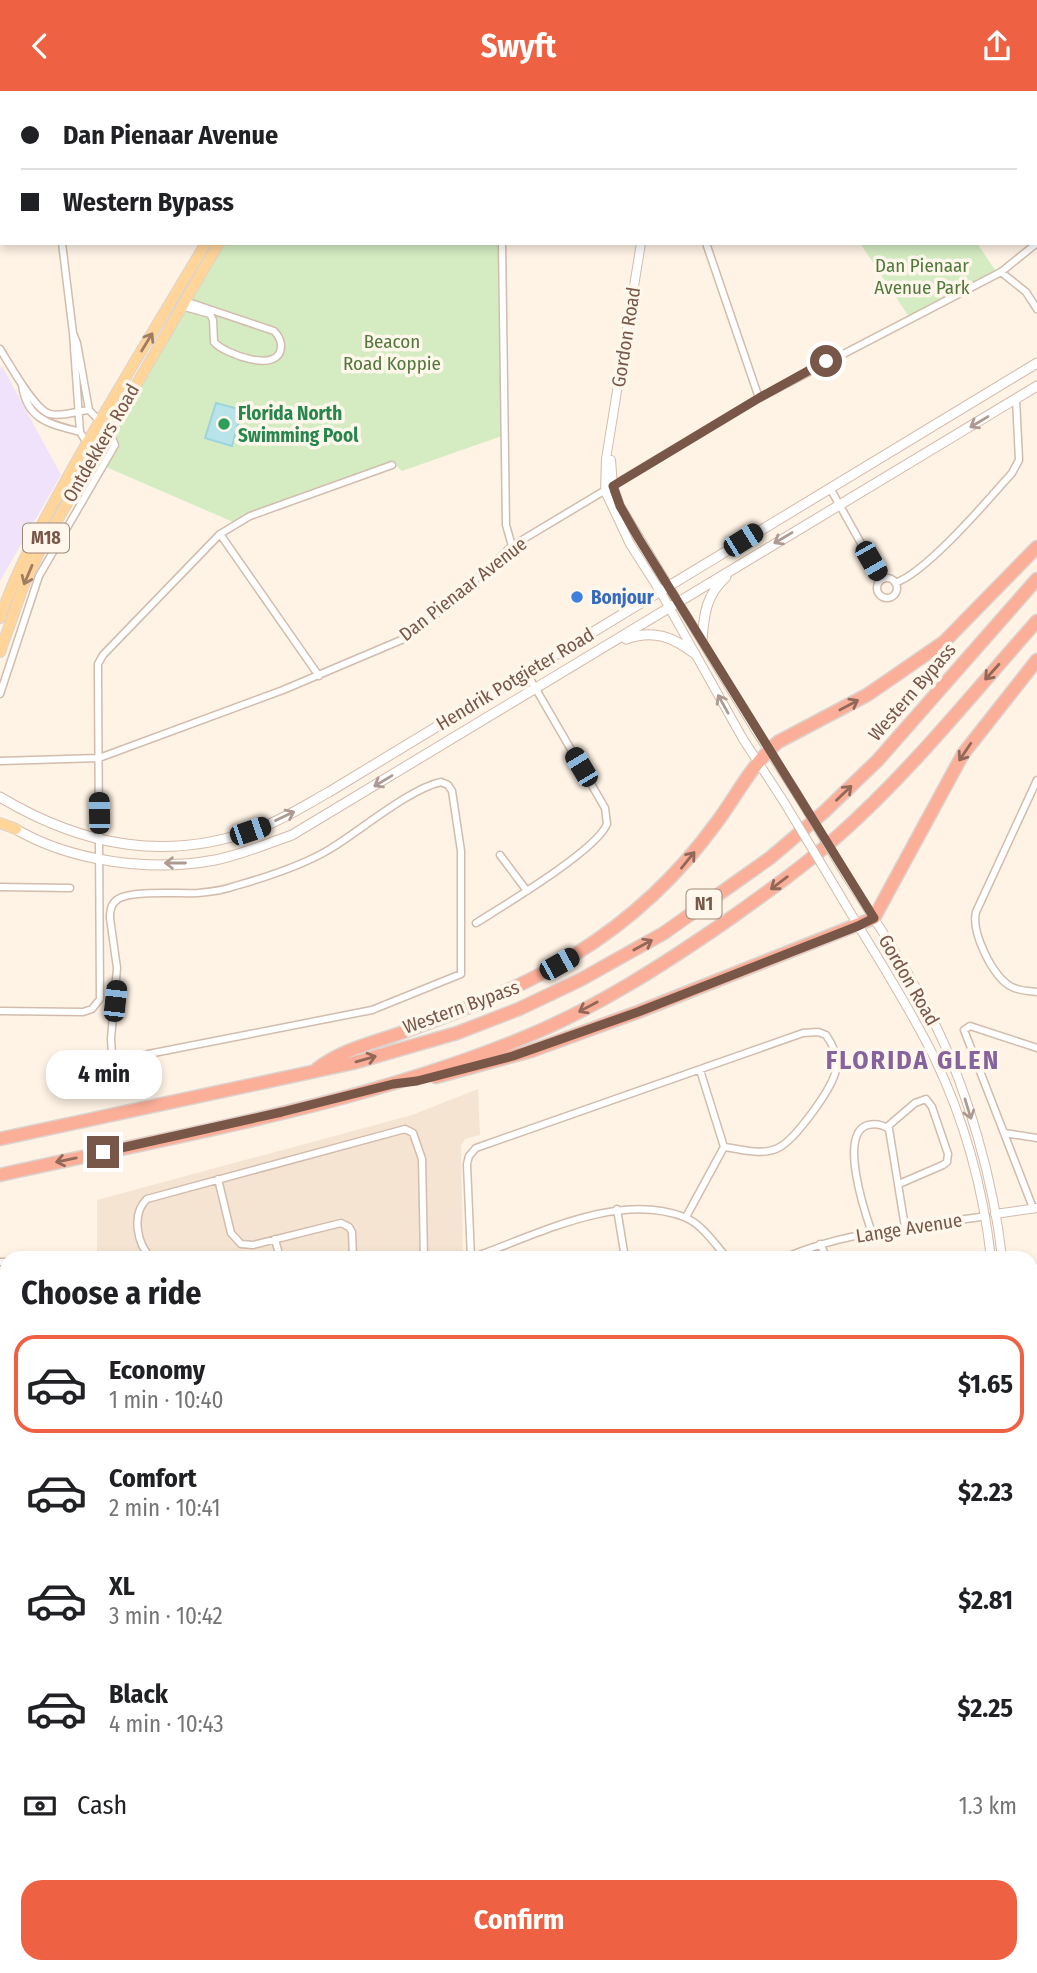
<!DOCTYPE html>
<html lang="en">
<head>
<meta charset="utf-8">
<style>
  body { margin:0; font-family:"Fira Sans Condensed",sans-serif; background:#f2f2f2; color:#202124; height:100vh; display:flex; flex-direction:column; font-size:26px; white-space:nowrap }
  * { box-sizing:border-box; margin:0 }
  p { font-size:23px; color:#757577 }
  .icon { flex:none; width:38px; height:38px; fill:none; stroke:currentColor; stroke-width:2; stroke-linecap:round; stroke-linejoin:round }
  .map { position:relative; flex:1; overflow:hidden }
  .details { position:absolute; left:0px; top:1160px; width:1038px; height:723px; display:flex; flex-direction:column; background:#fff; border-radius:21px 21px 0 0; box-shadow:0 4px 10px #0003 }
  .details>* { flex:none }
  .banner { position:absolute; left:0px; top:0px; width:1038px; height:154px; box-shadow:0 4px 10px #0003; display:grid; align-content:center; height:154px; padding:0 21px; background:#fff }
  .end { position:absolute; width:32px; height:32px; margin:-16px; border:9px solid #785748; background:#fff; box-shadow:0 0 0 4px #fff }
  .from { border-radius:50% }
  .bubble { position:absolute; height:49px; border-radius:21px; background:#fff; box-shadow:0 4px 10px #0003; font-size:23px; font-weight:700; line-height:49px; text-align:center }
  .car { position:absolute; width:21px; height:42px; margin:-21px -10px; border-radius:9px; box-shadow:0 0 5px 2px #0007; background:linear-gradient(#222 24%,#8ab4d8 0 40%,#222 0 76%,#8ab4d8 0 86%,#222 0) }
  .banner b { display:flex; align-items:center; gap:24px; height:66px; font-size:26px }
  .banner b+b { border-top:2px solid #e0e0e0 }
  .banner i { width:18px; height:18px; background:#202124 }
  ul { padding:0; list-style:none }
  li { display:flex; align-items:center; gap:21px; height:98px; margin:0 14px 10px; padding:0 7px; border:4px solid transparent; border-radius:21px }
  li div { flex:1 }
  li b { display:block; font-size:26px }
  li em { font-style:normal; font-weight:700 }
  li.active { border-color:#ee6243 }
  li>.icon { width:63px; height:63px; stroke-width:1.5 }
  h2 { padding:0 21px; font-size:32px; line-height:84px }
  .pay { display:flex; align-items:center; gap:18px; height:77px; padding:0 21px; font-size:26px }
  .pay p { margin-inline-start:auto }
  .action { display:flex; gap:14px; margin-top:auto; padding:14px 21px }
  .action a { flex:1; height:80px; border-radius:21px; background:#ee6243; color:#fff; font-size:28px; font-weight:700; line-height:80px; text-align:center }
  header { display:flex; justify-content:space-between; align-items:center; height:91px; padding:0 21px; background:#ee6243; color:#fff; font-size:32px; font-weight:700 }
  .map>svg:first-child { display:block }
  .residential { fill:#f6e4d3 }
  .education { fill:#f0e2fa }
  .green { fill:#d5ecc2 }
  .water { fill:#b8e4e9; stroke:#9ed4db; stroke-width:2 }
  .lines { fill:none; stroke-linecap:round; stroke-linejoin:round }
  .minor-casing { stroke:#d2bcad; stroke-width:9 }
  .tertiary-casing { stroke:#d2bcad; stroke-width:10 }
  .secondary-casing { stroke:#d5bbaa; stroke-width:11 }
  .primary-casing { stroke:#dcd3cf; stroke-width:12 }
  .motorway-casing { stroke:#dcd3cf; stroke-width:15 }
  .minor { stroke:#fff; stroke-width:6 }
  .tertiary { stroke:#fff; stroke-width:8 }
  .secondary { stroke:#fff; stroke-width:9 }
  .primary { stroke:#ffd59a; stroke-width:10 }
  .motorway { stroke:#fbae98; stroke-width:12 }
  .tertiary-bridge-casing { stroke:#d2bcad; stroke-width:10; stroke-linecap:butt }
  .tertiary-bridge { stroke:#fff; stroke-width:8 }
  .oneway { stroke:#a07d61 }
  .oneway2 { stroke:#ae9a91 }
  .oneway3 { stroke:#926858 }
  .route { stroke:#785748; stroke-width:9 }
  .leisure-dot { fill:#2e9e5b; stroke:#fff7ec; stroke-width:2.5 }
  .shop-dot { fill:#3f7fe0; stroke:#fff7ec; stroke-width:2.5 }
  .labels { text-anchor:middle; dominant-baseline:central; stroke-width:7; stroke-linejoin:round; paint-order:stroke }
  .shield { fill:#fff7ec; stroke:#a08779; stroke-width:2 }
  .shield-label { font-size:18px; font-weight:bold; fill:#785748 }
  .park-label { font-size:19px; fill:#51793c; stroke:#fff7ec }
  .street-label { font-size:19px; fill:#785748; stroke:#fff7ec }
  .leisure-label { font-size:19px; font-weight:bold; fill:#27864d; stroke:#fff7ec; text-anchor:start }
  .shop-label { font-size:19px; font-weight:bold; fill:#366cbe; stroke:#fff7ec; text-anchor:start }
  .district-label { font-size:26px; font-weight:bold; letter-spacing:2px; fill:#86639c; stroke:#fff7ec }
</style>
</head>
<body>
<header><svg class="icon" aria-label="back" viewBox="0 0 24 24"><path d="M15 5l-7 7 7 7"/></svg>Swyft<svg class="icon" aria-label="share" viewBox="0 0 24 24"><path d="M12 15V3M7 8l5-5 5 5M5 13v7h14v-7"/></svg></header>
<div class="map">
<svg width="1037" height="1882" viewBox="0 0 1037 1882">
  <rect width="100%" height="100%" fill="#fef3e5"/>
  <!-- residential -->
  <path class="residential" d="M478,998L480,1044L465,1048L461,1055L463,1167H97V1109L412,1024Z"/>
  <!-- education -->
  <path class="education" d="M2,275L61,384L0,490V278Z
    M96,1876H293L311,1882H96Z"/>
  <!-- green -->
  <path class="green" d="M224,152H500L502,345L402,380L392,371L249,423L233,431L106,376L118,354L113,341Z
    M860,152H977L999,185L911,229Z"/>
  <!-- water -->
  <path class="water" d="M216,312L242,319L232,355L205,347Z"/>
  <g class="lines">
    <defs>
      <path id="minor" d="M45,0V2
        M324,0L326,2
        M500,0V2
        M720,2L722,0
        M908,2L910,0
        M62,152L73,242L80,341L87,352L97,359
        M502,152L506,434L512,455
        M706,152L759,307
        M1001,181L1026,201L1037,218
        M181,215L210,223L213,229L214,251C224,263 281,284 281,255C281,248 278,244 274,240L185,210
        M0,258C9,272 35,320 50,323C62,326 77,320 89,319
        M22,294C27,330 51,333 80,341
        M830,397L881,488
        M220,443L319,585
        M877 497a10 10 0 1 1 20 0a10 10 0 1 1-20 0Z
        M895,492C926,482 988,409 1012,382L1019,369L1016,308
        M0,603L39,485L115,354L109,340L89,319L77,252L73,242
        M0,670L99,667L283,599L406,547L443,518L512,455L759,307L1001,181L1037,152
        M1037,689L976,821C971,841 992,884 1010,895C1018,900 1028,900 1037,901
        M441,691L448,694L452,700L461,760V883L372,919L128,967H118L112,963L111,948L117,877L110,827C110,819 111,813 118,808C132,799 180,803 198,802C210,801 224,799 235,795C267,786 302,775 330,758C360,740 409,698 441,691Z
        M500,764L527,800
        M0,796L70,797
        M476,832C503,815 597,759 607,733L605,717L526,581
        M0,920L83,921L92,918L100,908L98,586V573L103,564L220,443L250,425L392,374
        M887,1036L915,1012L926,1008L932,1016L948,1063L947,1071L943,1074L899,1093
        M1004,1042L1037,1047
        M218,1088L231,1142L241,1153L253,1154L341,1132L349,1136L352,1141L353,1167
        M1033,1117L964,939L970,935L1037,957
        M617,1118L625,1167
        M686,1126L724,1056L700,979
        M872,1142C865,1122 838,1042 868,1034C876,1032 883,1034 889,1038L905,1136
        M275,1148L280,1167
        M820,1153L827,1167
        M151,1167C137,1153 131,1123 147,1108L405,1038L413,1042L422,1068L424,1167
        M471,1167L467,1073L469,1065L476,1057L803,942L818,941L826,944C833,954 839,966 836,979C832,998 795,1049 778,1057C762,1065 741,1058 724,1056
        M471,1167C535,1145 617,1100 684,1126C701,1132 716,1154 727,1167
        M784,1167C848,1139 918,1136 986,1125
        M0,1171H7
        M0,1297H7
        M1031,1376L1037,1377
        M0,1444H7
        M1031,1653L1037,1654
        M1031,1734L1037,1735
        M1031,1775H1037
        M0,1777H7
        M1031,1869H1037
        M335,1876L351,1882
        M859,1876L873,1882
        M930,1876V1882
        M84,1882V1876
        M360,1882L361,1876
        M396,1882V1876
        M513,1882L514,1876"/>
      <path id="tertiary" d="M642,0V2
        M641,152L606,368L605,400L630,453L660,500L743,648L784,711
        M611,369L613,395L620,415L755,638L797,703
        M846,784C877,832 909,880 934,931C968,1000 994,1091 1002,1167
        M834,794C867,851 905,907 934,966C965,1030 983,1097 991,1167
        M995,1123L1037,1117
        M979,1876V1882
        M968,1882V1876"/>
      <path id="secondary" d="M626,548C654,538 673,546 695,563
        M702,549C704,523 706,504 726,486
        M0,706C84,756 169,772 262,736C286,727 307,713 329,701L1037,272
        M12,736C70,771 150,781 215,769C241,764 266,753 292,744L1037,295"/>
      <path id="primary" d="M296,2L297,0
        M307,2L308,0
        M0,527C19,472 47,424 75,373C117,299 162,226 206,152
        M0,561L23,496L41,457L219,152
        M0,732L16,738"/>
      <path id="motorway" d="M317,978C344,957 377,951 409,939C466,918 523,896 574,864C631,829 678,785 717,731C737,704 752,673 778,651L867,604L944,551L1037,456
        M436,986L531,960L638,921L874,827L963,663L1037,569
        M0,1048L353,972L457,942L519,918L580,889L664,842L770,767L824,721L878,669L1037,488
        M0,1084C174,1045 357,1015 523,947C596,917 663,874 728,829C766,802 804,775 839,744C911,680 973,602 1037,530"/>
    </defs>
    <!-- minor casing -->
    <use href="#minor" class="minor-casing"/>
    <!-- tertiary casing -->
    <use href="#tertiary" class="tertiary-casing"/>
    <!-- secondary casing -->
    <use href="#secondary" class="secondary-casing"/>
    <!-- primary casing -->
    <use href="#primary" class="primary-casing"/>
    <!-- motorway casing -->
    <use href="#motorway" class="motorway-casing"/>
    <!-- minor -->
    <use href="#minor" class="minor"/>
    <!-- tertiary -->
    <use href="#tertiary" class="tertiary"/>
    <!-- secondary -->
    <use href="#secondary" class="secondary"/>
    <!-- primary -->
    <use href="#primary" class="primary"/>
    <!-- motorway -->
    <use href="#motorway" class="motorway"/>
    <defs>
      <path id="tertiary-bridge" d="M797,703L846,784
        M784,711L834,794"/>
    </defs>
    <!-- tertiary-bridge casing -->
    <use href="#tertiary-bridge" class="tertiary-bridge-casing"/>
    <!-- tertiary-bridge -->
    <use href="#tertiary-bridge" class="tertiary-bridge"/>
  </g>
  <!-- one-way arrows -->
  <defs><path id="oneway-shaft" d="M-6 0H5M1.5-3L5.5 0L1.5 3" fill="none" stroke-width="1.6" stroke-linecap="round" stroke-linejoin="round" transform="scale(1.75)"/></defs>
  <g class="oneway">
    <use href="#oneway-shaft" transform="translate(147 251) rotate(-59)"/>
    <use href="#oneway-shaft" transform="translate(28 484) rotate(113)"/>
  </g>
  <g class="oneway2">
    <use href="#oneway-shaft" transform="translate(979 331) rotate(149)"/>
    <use href="#oneway-shaft" transform="translate(783 447) rotate(149)"/>
    <use href="#oneway-shaft" transform="translate(723 613) rotate(-119)"/>
    <use href="#oneway-shaft" transform="translate(383 690) rotate(149)"/>
    <use href="#oneway-shaft" transform="translate(285 725) rotate(-26)"/>
    <use href="#oneway-shaft" transform="translate(175 772) rotate(180)"/>
    <use href="#oneway-shaft" transform="translate(968 1018) rotate(73)"/>
  </g>
  <g class="oneway3">
    <use href="#oneway-shaft" transform="translate(992 581) rotate(132)"/>
    <use href="#oneway-shaft" transform="translate(849 614) rotate(-28)"/>
    <use href="#oneway-shaft" transform="translate(965 661) rotate(124)"/>
    <use href="#oneway-shaft" transform="translate(844 702) rotate(-44)"/>
    <use href="#oneway-shaft" transform="translate(688 769) rotate(-51)"/>
    <use href="#oneway-shaft" transform="translate(779 792) rotate(143)"/>
    <use href="#oneway-shaft" transform="translate(643 854) rotate(-29)"/>
    <use href="#oneway-shaft" transform="translate(588 916) rotate(152)"/>
    <use href="#oneway-shaft" transform="translate(366 968) rotate(-16)"/>
    <use href="#oneway-shaft" transform="translate(66 1069) rotate(168)"/>
  </g>
  <g class="lines">
    <!-- route -->
    <path class="route" d="M103,1061L282,1021L393,993L417,990L513,965L638,921L858,835L874,827L639,448L620,415L613,395L759,307L826,270"/>
  </g>
  <!-- markers -->
  <circle class="leisure-dot" cx="224" cy="333" r="7"/>
  <circle class="shop-dot" cx="577" cy="506" r="7"/>
  <g class="labels">
    <!-- shield labels -->
    <g class="shield">
      <rect x="23" y="432.5" width="46" height="29" rx="5"/>
      <rect x="686.5" y="798.5" width="35" height="29" rx="5"/>
    </g>
    <g class="shield-label">
      <text x="46" y="447">M18</text>
      <text x="704" y="813">N1</text>
    </g>
    <!-- park labels -->
    <g class="park-label">
      <text x="922" y="174">Dan Pienaar<tspan x="922" dy="22">Avenue Park</tspan></text>
      <text x="392" y="250">Beacon<tspan x="392" dy="22">Road Koppie</tspan></text>
    </g>
    <!-- street labels -->
    <g class="street-label">
      <text transform="translate(626 246) rotate(-81)">Gordon Road</text>
      <text transform="translate(101 352) rotate(-60)">Ontdekkers Road</text>
      <text transform="translate(463 498) rotate(-38)">Dan Pienaar Avenue</text>
      <text transform="translate(515 588) rotate(-31)">Hendrik Potgieter Road</text>
      <text transform="translate(912 601) rotate(-49)">Western Bypass</text>
      <text transform="translate(909 889) rotate(60)">Gordon Road</text>
      <text transform="translate(461 916) rotate(-20)">Western Bypass</text>
      <text transform="translate(909 1137) rotate(-9)">Lange Avenue</text>
    </g>
    <!-- leisure labels -->
    <g class="leisure-label">
      <text x="238" y="322">Florida North<tspan x="238" dy="22">Swimming Pool</tspan></text>
    </g>
    <!-- shop labels -->
    <g class="shop-label">
      <text x="591" y="506">Bonjour</text>
    </g>
    <!-- district labels -->
    <g class="district-label">
      <text x="913" y="969">FLORIDA GLEN</text>
    </g>
  </g>
</svg>
<i class="end from" style="left:826px;top:270px"></i>
<i class="end" style="left:103px;top:1061px"></i>
<div class="bubble" style="left:46px;top:959px;width:116px">4 min</div>
<i class="car" style="left:743px;top:449px;rotate:58deg"></i>
<i class="car" style="left:871px;top:470px;rotate:150deg"></i>
<i class="car" style="left:581px;top:676px;rotate:329deg"></i>
<i class="car" style="left:99px;top:722px;rotate:359deg"></i>
<i class="car" style="left:250px;top:740px;rotate:71deg"></i>
<i class="car" style="left:559px;top:873px;rotate:61deg"></i>
<i class="car" style="left:115px;top:910px;rotate:6deg"></i>
<div class="banner">
<b><i class="from"></i>Dan Pienaar Avenue</b>
<b><i></i>Western Bypass</b>
</div>
<section class="details">
<h2>Choose a ride</h2>
<ul>
<li class="active"><svg class="icon" aria-label="car" viewBox="0 0 24 24"><path d="M5 17H2v-5l4-1 3-4h7l3 4 3 1v5h-3M9 17h6M6 11h13"/><circle cx="7" cy="17" r="2"/><circle cx="17" cy="17" r="2"/></svg><div><b>Economy</b><p>1 min · 10:40</p></div><em>$1.65</em></li>
<li><svg class="icon" aria-label="car" viewBox="0 0 24 24"><path d="M5 17H2v-5l4-1 3-4h7l3 4 3 1v5h-3M9 17h6M6 11h13"/><circle cx="7" cy="17" r="2"/><circle cx="17" cy="17" r="2"/></svg><div><b>Comfort</b><p>2 min · 10:41</p></div><em>$2.23</em></li>
<li><svg class="icon" aria-label="car" viewBox="0 0 24 24"><path d="M5 17H2v-5l4-1 3-4h7l3 4 3 1v5h-3M9 17h6M6 11h13"/><circle cx="7" cy="17" r="2"/><circle cx="17" cy="17" r="2"/></svg><div><b>XL</b><p>3 min · 10:42</p></div><em>$2.81</em></li>
<li><svg class="icon" aria-label="car" viewBox="0 0 24 24"><path d="M5 17H2v-5l4-1 3-4h7l3 4 3 1v5h-3M9 17h6M6 11h13"/><circle cx="7" cy="17" r="2"/><circle cx="17" cy="17" r="2"/></svg><div><b>Black</b><p>4 min · 10:43</p></div><em>$2.25</em></li>
</ul>
<div class="pay"><svg class="icon" aria-label="cash" viewBox="0 0 24 24"><path d="M3 7h18v10H3z"/><circle cx="12" cy="12" r="2"/></svg>Cash<p>1.3 km</p></div>
<div class="action"><a>Confirm</a></div>
</section>
</div>
</body>
</html>
